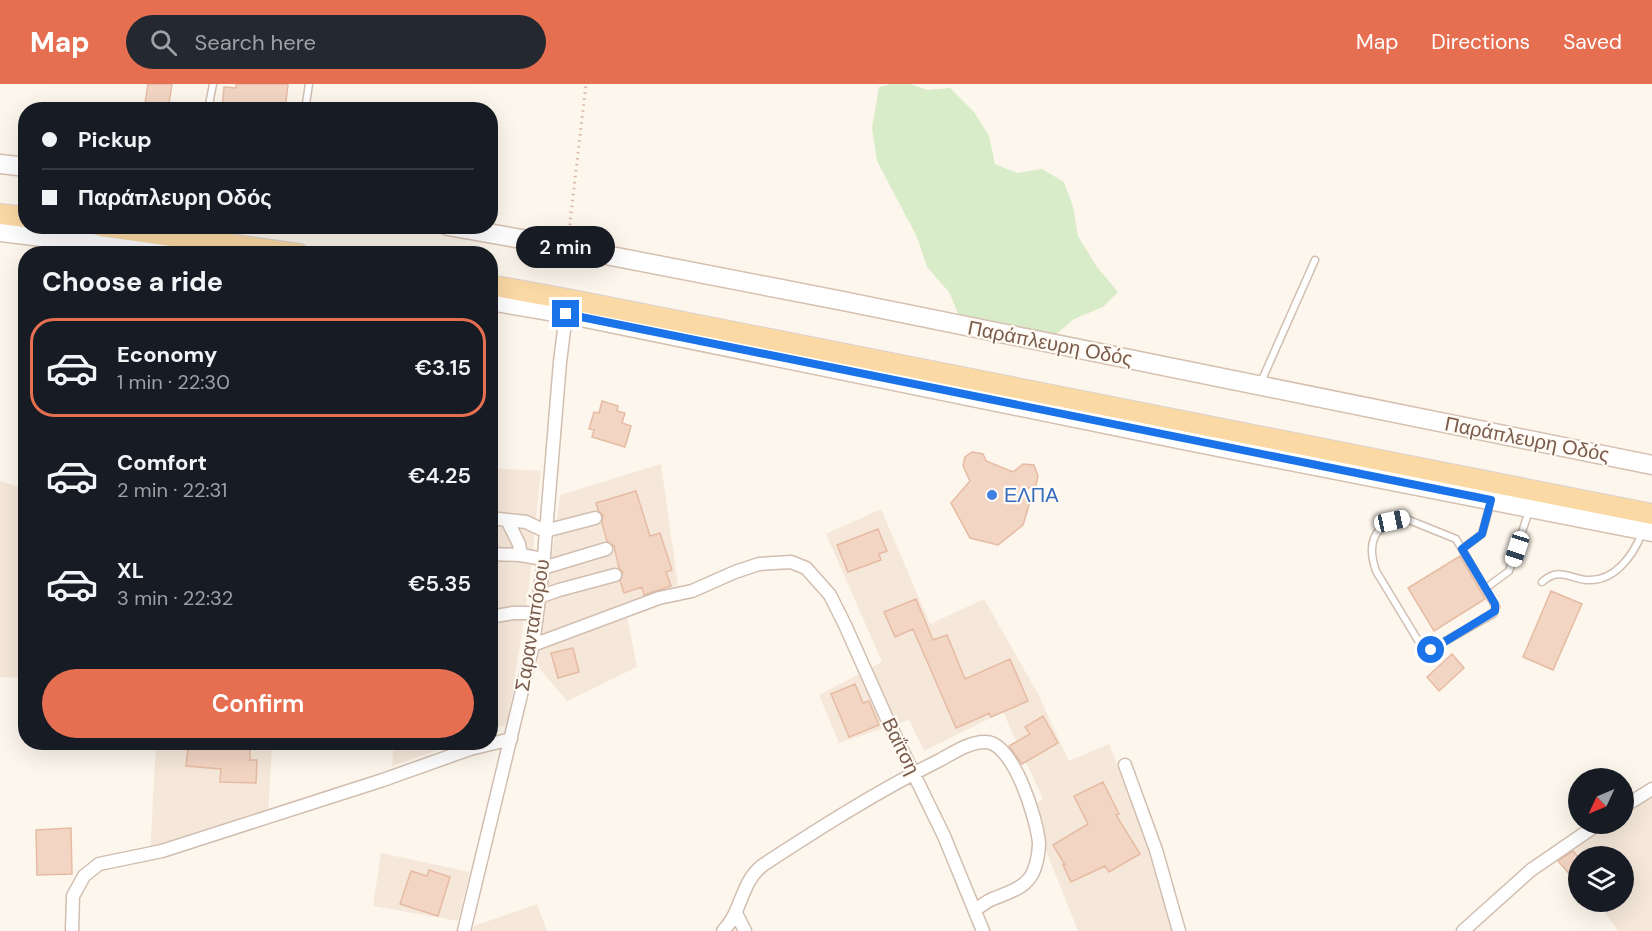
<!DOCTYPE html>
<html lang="en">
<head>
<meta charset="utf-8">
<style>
  body { margin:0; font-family:"DM Sans",sans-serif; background:#242831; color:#f1f3f6; height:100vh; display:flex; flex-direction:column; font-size:22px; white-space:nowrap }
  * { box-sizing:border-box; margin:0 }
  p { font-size:20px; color:#9ea1a6 }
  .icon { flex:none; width:33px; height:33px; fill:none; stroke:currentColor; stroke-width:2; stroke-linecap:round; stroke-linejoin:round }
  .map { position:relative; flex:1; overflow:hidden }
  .drawer { position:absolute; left:18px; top:162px; width:480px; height:504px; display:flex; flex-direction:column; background:#171b24; border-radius:24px; box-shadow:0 6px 24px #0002 }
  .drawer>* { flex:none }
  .guide { position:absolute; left:18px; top:18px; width:480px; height:132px; border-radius:24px; box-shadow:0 6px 24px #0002; display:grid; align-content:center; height:132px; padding:0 24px; background:#171b24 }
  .needle { width:39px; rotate:226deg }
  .controls { position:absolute; left:1568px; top:684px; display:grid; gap:12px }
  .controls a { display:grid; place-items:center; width:66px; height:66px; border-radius:50%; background:#171b24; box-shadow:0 6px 24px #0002; font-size:30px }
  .end { position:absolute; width:27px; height:27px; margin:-14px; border:8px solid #1a73e8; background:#fff; box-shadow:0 0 0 3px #fff }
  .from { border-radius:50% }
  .bubble { position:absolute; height:42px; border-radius:21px; background:#171b24; box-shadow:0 6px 24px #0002; font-size:20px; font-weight:600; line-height:42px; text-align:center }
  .car { position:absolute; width:18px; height:36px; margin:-18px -9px; border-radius:8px; box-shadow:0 0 4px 2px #0007; background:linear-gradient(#fff 24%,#345 0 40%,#fff 0 76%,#345 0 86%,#fff 0) }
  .guide b { display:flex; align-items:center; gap:21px; height:57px; font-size:22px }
  .guide b+b { border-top:2px solid #363941 }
  .guide i { width:15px; height:15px; background:#f1f3f6 }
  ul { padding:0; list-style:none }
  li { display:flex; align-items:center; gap:18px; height:99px; margin:0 12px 9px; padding:0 12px; border:3px solid transparent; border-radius:24px }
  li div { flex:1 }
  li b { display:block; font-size:22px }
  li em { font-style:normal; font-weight:600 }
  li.active { border-color:#e76f51 }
  li>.icon { width:54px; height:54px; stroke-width:1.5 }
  h2 { padding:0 24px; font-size:27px; line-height:72px }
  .primary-button { display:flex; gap:12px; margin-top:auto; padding:12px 24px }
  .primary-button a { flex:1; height:69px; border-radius:36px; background:#e76f51; color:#fff; font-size:24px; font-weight:600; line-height:69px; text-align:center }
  header { display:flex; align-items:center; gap:36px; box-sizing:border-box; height:84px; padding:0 30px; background:#e76f51; color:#fff }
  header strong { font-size:28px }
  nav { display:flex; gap:33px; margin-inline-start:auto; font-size:21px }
  .search { width:420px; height:54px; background:#242831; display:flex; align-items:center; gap:15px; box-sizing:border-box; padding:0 21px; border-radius:33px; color:#9ea1a6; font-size:22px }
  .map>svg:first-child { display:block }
  .residential { fill:#f5e8da }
  .green { fill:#d8ecc9 }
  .building { fill:#f3d5c3; stroke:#e6bba3; stroke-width:1.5 }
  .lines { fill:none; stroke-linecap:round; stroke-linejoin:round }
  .lane-casing { stroke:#d1beb0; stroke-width:9 }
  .street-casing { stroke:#d1beb0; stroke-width:15 }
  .secondary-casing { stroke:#d6c0b0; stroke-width:21 }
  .primary-casing { stroke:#dad1cd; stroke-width:22 }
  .path { stroke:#d9b8a5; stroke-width:3; stroke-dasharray:1.5 4.5; stroke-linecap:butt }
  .lane { stroke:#fff; stroke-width:6 }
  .street { stroke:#fff; stroke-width:12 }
  .secondary { stroke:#fff; stroke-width:18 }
  .primary { stroke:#fbd9a5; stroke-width:20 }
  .route { stroke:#1a73e8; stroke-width:8 }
  .shop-dot { fill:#3f7fe0; stroke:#fffaf3; stroke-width:2 }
  .labels { text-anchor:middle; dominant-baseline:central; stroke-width:4.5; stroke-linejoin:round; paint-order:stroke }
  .street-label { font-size:20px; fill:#7a5c4d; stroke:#fffaf3 }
  .shop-label { font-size:20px; fill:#366cbe; stroke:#fffaf3; text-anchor:start }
</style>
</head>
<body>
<header>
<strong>Map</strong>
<div class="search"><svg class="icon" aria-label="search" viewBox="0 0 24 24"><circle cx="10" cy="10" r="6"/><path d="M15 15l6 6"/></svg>Search here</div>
<nav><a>Map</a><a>Directions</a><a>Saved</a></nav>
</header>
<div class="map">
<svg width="1652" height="847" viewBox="0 0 1652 847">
  <rect width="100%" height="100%" fill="#fdf6ec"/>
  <!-- residential -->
  <path class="residential" d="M661,380L678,501L625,522L637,583L567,617L537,582L560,411Z
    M491,384L541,387L529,502L508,640L491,646Z
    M0,397L25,405V594L0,593Z
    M881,425L930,540L984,515L1038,610L1069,677L1109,660L1136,728L1162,810L1172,847H1078L1029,724L1043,715L1003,628L924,667L909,636L839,659L819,611L882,578L826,450Z
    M394,658H457V659L392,682Z
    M156,659H272L268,734L150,770Z
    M1652,710V847H1618L1597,818H1623V772H1578V790L1564,770L1609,740H1623V730Z
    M381,769L470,788L458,837L373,822Z
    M537,820L547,847H472L474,842Z"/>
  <!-- green -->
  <path class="green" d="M891,0H910L928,6L950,4L974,28L989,52L995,80L1017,89L1042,85L1064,98L1073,123L1078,152L1097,183L1118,208L1103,223L1074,235L1052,254L960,234L949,208L927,183L917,153L877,77L872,44L879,3Z"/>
  <!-- building -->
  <path class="building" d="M148,0H172L168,26H144Z
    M236,0H288L285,26H222L224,3L236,4Z
    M602,317L618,322L617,327L625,329L622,339L631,342L625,363L592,353L594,346L589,345L594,328L599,329Z
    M972,368L983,370L986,377L1013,388L1023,380L1034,381L1038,392L1036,401L1024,406L1030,418L1023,441L998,461L970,454L951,419L970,397L963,382L965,373Z
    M636,407L650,452L660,449L672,486L666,488L671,502L644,511L642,503L624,509L620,497L623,488L619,484L614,462L607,457L602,439L603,431L598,426L596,419Z
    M878,445L887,467L879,470L881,476L848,488L837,461Z
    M1460,472L1485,515L1434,547L1408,504Z
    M1551,507L1582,520L1553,586L1523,573Z
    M916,515L933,556L947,551L965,595L1010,575L1028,617L991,633L989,629L981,633L956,644L913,545L895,553L884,528Z
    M573,564L579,588L558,594L551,569Z
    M1452,570L1464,584L1439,607L1427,593Z
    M855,600L863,619L869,617L879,641L849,653L831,610Z
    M1043,632L1058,659L1022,680L1009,662L1030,650L1025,643Z
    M194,658H250V676H257L256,699L220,698L221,685L186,682L188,664L194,665Z
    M1103,698L1119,730L1116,731L1140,770L1109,788L1105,782L1071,798L1063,781H1065L1053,761L1088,740L1074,712Z
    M71,744L72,790L37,791L36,746Z
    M1573,767L1578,773V800L1558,777Z
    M429,786L450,793L438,832L400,820L411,787L427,792Z"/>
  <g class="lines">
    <defs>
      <path id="lane" d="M208,26L213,0
        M305,26L309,0
        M1261,298L1315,176
        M1404,434L1456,455L1496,523L1493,530L1428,567L1422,563L1376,487C1366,458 1374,441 1404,434Z
        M1462,465L1482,450L1491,417
        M1542,498C1559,483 1568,494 1587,496C1614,498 1633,472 1642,449
        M1486,504L1509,487L1529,427"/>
      <path id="street" d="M490,434L526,438L545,447L595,434
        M507,436L519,460L521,471
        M490,470L521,471L543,475
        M543,484L606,465
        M539,513L559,506L615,491
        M490,533L513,529H537
        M533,561L659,514L692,507L735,488L759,480L791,478L806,484L830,511L845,541L888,637L944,752L983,847
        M1125,681L1156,766L1179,847
        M1623,723L1652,705
        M736,829L745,847
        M72,847L73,812L84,792L99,780L162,767L383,696L470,665L511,655
        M464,847L533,561L543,484L560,278L566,230
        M723,847C743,826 740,799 763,781C821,743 878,707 940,676C953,669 971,657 986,658C1014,659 1037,736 1039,759C1039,766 1037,779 1034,786C1028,803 1010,808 995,814C988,816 981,822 975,826
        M1463,847L1531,786L1598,740"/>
      <path id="secondary" d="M0,80L26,83
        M448,142L539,158L838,216L1652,381
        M0,148L183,170
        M490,217L566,230L1188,357L1652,448"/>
      <path id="primary" d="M0,130L26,133
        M101,142L299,170
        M490,201L578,217L1652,430"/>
    </defs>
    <!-- lane casing -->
    <use href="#lane" class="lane-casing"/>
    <!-- street casing -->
    <use href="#street" class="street-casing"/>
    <!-- secondary casing -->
    <use href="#secondary" class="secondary-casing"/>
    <!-- primary casing -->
    <use href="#primary" class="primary-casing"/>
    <!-- path -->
    <path class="path" d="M569,147L586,0"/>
    <!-- lane -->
    <use href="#lane" class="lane"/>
    <!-- street -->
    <use href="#street" class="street"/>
    <!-- secondary -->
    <use href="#secondary" class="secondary"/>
    <!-- primary -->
    <use href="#primary" class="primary"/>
  </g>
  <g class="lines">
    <!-- route -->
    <path class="route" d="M566,230L1491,416L1482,450L1462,465L1495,520V527L1431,566"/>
  </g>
  <!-- markers -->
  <circle class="shop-dot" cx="992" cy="411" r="6"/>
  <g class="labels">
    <!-- street labels -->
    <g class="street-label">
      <text transform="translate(1050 259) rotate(11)">Παράπλευρη Οδός</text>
      <text transform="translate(1527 355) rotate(11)">Παράπλευρη Οδός</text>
      <text transform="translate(532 541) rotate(-81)">Σαρανταπόρου</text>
      <text transform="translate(901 662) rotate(64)">Βαΐτση</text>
    </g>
    <!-- shop labels -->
    <g class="shop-label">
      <text x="1004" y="411">ΕΛΠΑ</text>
    </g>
  </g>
</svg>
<div class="controls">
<a><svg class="needle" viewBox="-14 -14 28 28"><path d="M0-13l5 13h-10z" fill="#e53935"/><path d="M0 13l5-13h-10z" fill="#9ea1a6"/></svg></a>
<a><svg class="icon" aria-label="layers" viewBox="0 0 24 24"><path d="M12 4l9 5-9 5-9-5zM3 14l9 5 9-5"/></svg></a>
</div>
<i class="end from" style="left:1431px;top:566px"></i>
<i class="end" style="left:566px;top:230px"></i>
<div class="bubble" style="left:516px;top:142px;width:99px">2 min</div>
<i class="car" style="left:1392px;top:437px;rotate:78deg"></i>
<i class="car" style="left:1517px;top:465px;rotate:198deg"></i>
<div class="guide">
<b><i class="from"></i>Pickup</b>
<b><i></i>Παράπλευρη Οδός</b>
</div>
<section class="drawer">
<h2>Choose a ride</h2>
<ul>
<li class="active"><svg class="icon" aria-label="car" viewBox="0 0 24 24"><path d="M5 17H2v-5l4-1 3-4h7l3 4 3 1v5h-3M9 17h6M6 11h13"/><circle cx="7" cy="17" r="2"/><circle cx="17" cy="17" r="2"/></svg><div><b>Economy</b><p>1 min · 22:30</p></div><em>€3.15</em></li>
<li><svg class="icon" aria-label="car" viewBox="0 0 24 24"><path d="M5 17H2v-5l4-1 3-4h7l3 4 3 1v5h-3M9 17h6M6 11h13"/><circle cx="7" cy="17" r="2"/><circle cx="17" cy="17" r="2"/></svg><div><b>Comfort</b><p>2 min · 22:31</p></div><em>€4.25</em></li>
<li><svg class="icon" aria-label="car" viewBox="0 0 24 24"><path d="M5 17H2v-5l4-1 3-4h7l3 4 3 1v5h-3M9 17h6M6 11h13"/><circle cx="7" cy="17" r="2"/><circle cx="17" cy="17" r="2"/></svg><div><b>XL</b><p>3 min · 22:32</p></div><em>€5.35</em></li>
</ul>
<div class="primary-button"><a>Confirm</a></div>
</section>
</div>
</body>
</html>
